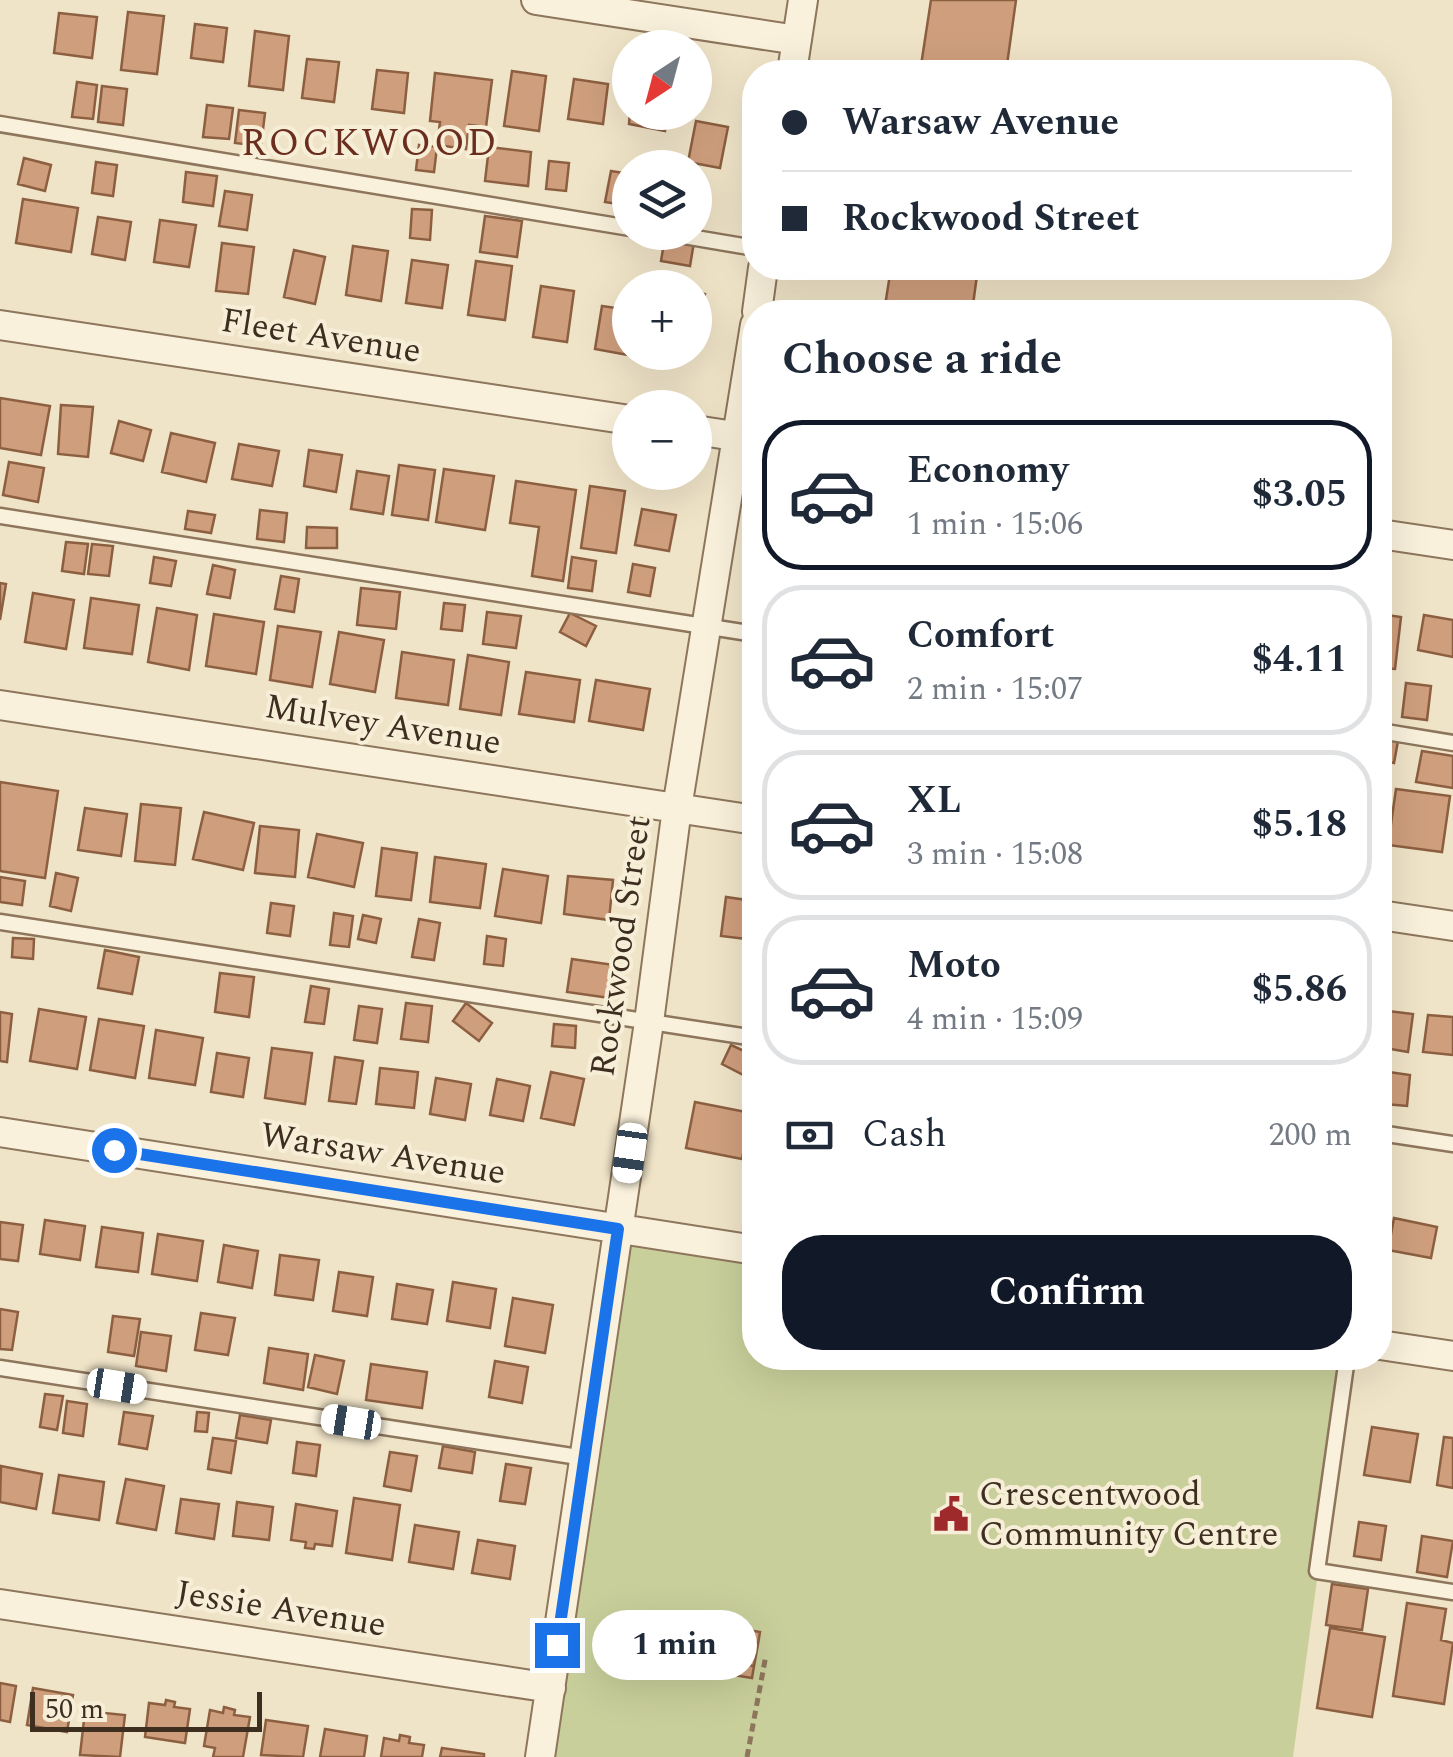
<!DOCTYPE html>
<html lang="en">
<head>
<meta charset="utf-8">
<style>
  body { margin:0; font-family:Spectral,serif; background:#f6f6f7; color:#1f2937; height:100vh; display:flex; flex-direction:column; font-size:38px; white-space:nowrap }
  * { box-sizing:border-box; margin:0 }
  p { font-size:32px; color:#747a83 }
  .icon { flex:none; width:55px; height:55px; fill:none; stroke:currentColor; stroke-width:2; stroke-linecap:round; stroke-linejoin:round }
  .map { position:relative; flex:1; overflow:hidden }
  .sheet { position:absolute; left:742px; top:300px; width:650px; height:1070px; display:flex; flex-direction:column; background:#fff; border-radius:40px; box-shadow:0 10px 40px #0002 }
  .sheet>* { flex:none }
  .top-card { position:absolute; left:742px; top:60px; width:650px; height:220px; border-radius:40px; box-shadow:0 10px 40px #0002; display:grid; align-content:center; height:220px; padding:0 40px; background:#fff }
  .needle { width:65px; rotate:216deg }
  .controls { position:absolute; left:612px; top:30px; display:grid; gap:20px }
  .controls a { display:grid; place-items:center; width:100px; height:100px; border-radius:50%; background:#fff; box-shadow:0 10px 40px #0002; font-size:50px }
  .scale { position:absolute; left:30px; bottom:25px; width:232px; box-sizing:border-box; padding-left:10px; border:5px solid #3d2e20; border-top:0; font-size:28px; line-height:35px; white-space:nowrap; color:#3d2e20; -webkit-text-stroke:8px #f7eed8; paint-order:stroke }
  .end { position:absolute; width:45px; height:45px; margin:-22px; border:12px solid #1a73e8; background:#fff; box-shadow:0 0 0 5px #fff }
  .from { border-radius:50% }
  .bubble { position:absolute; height:70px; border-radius:35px; background:#fff; box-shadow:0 10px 40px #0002; font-size:32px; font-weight:700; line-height:70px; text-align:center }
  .car { position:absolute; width:30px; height:60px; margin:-30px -15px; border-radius:12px; box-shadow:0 0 8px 2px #0007; background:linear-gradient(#fff 24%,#345 0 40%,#fff 0 76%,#345 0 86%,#fff 0) }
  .top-card b { display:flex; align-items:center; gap:35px; height:95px; font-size:38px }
  .top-card b+b { border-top:2px solid #e0e1e3 }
  .top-card i { width:25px; height:25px; background:#1f2937 }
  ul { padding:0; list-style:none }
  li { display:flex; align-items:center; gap:30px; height:150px; margin:0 20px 15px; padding:0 20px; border:5px solid #e0e1e3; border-radius:40px }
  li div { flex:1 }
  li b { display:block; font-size:38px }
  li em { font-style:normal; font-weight:700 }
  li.current { border-color:#111827 }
  li>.icon { width:90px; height:90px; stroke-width:1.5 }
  h2 { padding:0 40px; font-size:45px; line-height:120px }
  .pay { display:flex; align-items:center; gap:25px; height:110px; padding:0 40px; font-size:38px }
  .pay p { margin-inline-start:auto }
  .button { display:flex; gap:20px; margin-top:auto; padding:20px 40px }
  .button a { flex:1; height:115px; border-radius:40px; background:#111827; color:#fff; font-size:40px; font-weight:700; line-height:115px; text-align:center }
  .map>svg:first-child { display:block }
  .green { fill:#c9cf9b }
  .building { fill:#cf9f7d; stroke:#8d5f41; stroke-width:2.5 }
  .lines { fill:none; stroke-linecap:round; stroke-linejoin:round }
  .lane-casing { stroke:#8d765c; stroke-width:19 }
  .street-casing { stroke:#8d765c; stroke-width:32 }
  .path { stroke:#8d765c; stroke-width:5; stroke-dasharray:8 5; stroke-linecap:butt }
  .lane { stroke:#faf1dc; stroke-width:14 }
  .street { stroke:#faf1dc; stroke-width:28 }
  .route { stroke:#1a73e8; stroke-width:12 }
  .labels { text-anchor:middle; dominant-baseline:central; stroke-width:8; stroke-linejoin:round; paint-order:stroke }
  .street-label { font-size:35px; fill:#3d2e20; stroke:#f7eed8 }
  .poi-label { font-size:35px; fill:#3d2e20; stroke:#f7eed8; text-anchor:start }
  .neighbourhood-label { font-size:38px; letter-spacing:2.5px; fill:#6b2e1e; stroke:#f7eed8 }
</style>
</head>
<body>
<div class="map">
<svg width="1453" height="1757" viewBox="0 0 1453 1757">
  <rect width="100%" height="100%" fill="#f0e4c8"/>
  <!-- green -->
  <path class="green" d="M618,1229L755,1250V1358H1347L1293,1757H540Z"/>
  <!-- building -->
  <path class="building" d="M931,0H1016L1006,72H920Z
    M128,12L164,16L157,74L121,70Z
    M59,13L97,17L92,58L54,53Z
    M195,24L227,28L223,62L191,58Z
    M255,31L289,36L283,90L249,86Z
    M307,59L339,62L334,102L302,98Z
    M377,70L408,73L404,113L372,109Z
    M512,71L546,76L539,131L504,126Z
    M435,73L492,80L486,127L469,125L466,149L437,145L440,122L430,121Z
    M574,79L608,84L603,124L568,119Z
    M77,82L97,85L93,119L72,117Z
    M102,86L127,89L123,125L98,122Z
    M207,105L233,108L229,139L203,137Z
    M239,110L265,113L261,146L235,143Z
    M630,112H668L665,131L629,124Z
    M696,121L728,127L720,168L688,162Z
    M419,145L437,147L434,172L416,170Z
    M489,147L531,152L528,186L485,181Z
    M24,158L51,165L45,191L18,184Z
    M549,161L569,163L566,191L546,189Z
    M96,162L117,165L113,196L92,193Z
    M611,171L630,174V206L605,202Z
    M186,172L217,176L213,206L183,202Z
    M695,190L706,192L703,220L695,219Z
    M225,191L252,195L247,230L219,226Z
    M23,199L78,208L71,252L16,243Z
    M412,209L432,210L430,240L410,238Z
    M485,216L522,221L517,257L480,252Z
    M98,217L131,222L125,260L92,254Z
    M160,220L196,225L189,267L154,262Z
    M665,237L694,242L690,266L661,261Z
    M222,243L254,247L248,294L216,291Z
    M353,246L388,251L381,301L346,295Z
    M294,250L325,257L315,304L284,297Z
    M412,260L448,265L442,308L406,303Z
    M476,261L512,266L505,320L468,315Z
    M891,268H978L972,312H884Z
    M1088,268H1151L1149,277Z
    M541,286L574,291L567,342L533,337Z
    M695,291L705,294L695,340Z
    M602,306L630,310L628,355L595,349Z
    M0,398L50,406L41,455L0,448Z
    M61,405L93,407L88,457L58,454Z
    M119,421L151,430L143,461L111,453Z
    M171,433L215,443L206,482L162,472Z
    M239,444L279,451L272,486L232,479Z
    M309,450L342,455L336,492L304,486Z
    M9,462L44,468L38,502L3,495Z
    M399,465L435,470L428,520L392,515Z
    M444,469L494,476L485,530L436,522Z
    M357,471L389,476L383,514L351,509Z
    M516,481L576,490L563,581L532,576L539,527L510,523Z
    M590,486L625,491L616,553L581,548Z
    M642,509L676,515L669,551L635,545Z
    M260,510L287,513L284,542L257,539Z
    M188,511L215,515L211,533L185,529Z
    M307,527L337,528V548H306Z
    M66,542L88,544L84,574L62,571Z
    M92,544L113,546L109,576L88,574Z
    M154,557L176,561L171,586L150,583Z
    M572,557L596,561L592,591L568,588Z
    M633,564L655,568L650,596L628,592Z
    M213,565L235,570L230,598L207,594Z
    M281,576L299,579L294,612L275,609Z
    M0,583L6,584L0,620Z
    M361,588L400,592L396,629L357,625Z
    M33,593L74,600L66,649L25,642Z
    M91,598L139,605L132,654L84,648Z
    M444,603L465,605L462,631L441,629Z
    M157,608L197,615L189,670L148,662Z
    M487,612L521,616L516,648L483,644Z
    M570,613L596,626L586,646L560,632Z
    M214,614L264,622L256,674L206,666Z
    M1380,614L1401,617L1395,669L1380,668Z
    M1424,615L1453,620V657L1418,650Z
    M278,626L321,632L312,687L270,680Z
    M339,632L384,640L375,692L330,684Z
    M402,652L454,660L448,705L396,698Z
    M468,655L509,662L501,715L460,709Z
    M526,672L580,680L574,722L519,714Z
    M596,680L650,689L643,730L589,721Z
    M1406,683L1431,686L1427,720L1402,717Z
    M1380,738L1398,741L1394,763L1380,760Z
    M1422,751L1453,756V788L1416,782Z
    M0,782L58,791L45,878L0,871Z
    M1396,789L1450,796L1442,852L1388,845Z
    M141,804L181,808L175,865L135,861Z
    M85,808L127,814L121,856L78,850Z
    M204,812L254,823L243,870L193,859Z
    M260,826L299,830L295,877L255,873Z
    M317,834L363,843L354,887L308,877Z
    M382,848L417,853L411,900L376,896Z
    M435,857L486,864L480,908L430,902Z
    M503,869L548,876L541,923L495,916Z
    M56,873L78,878L71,911L50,906Z
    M568,876L613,880L609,920L564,914Z
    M0,877L25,881L22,905L0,902Z
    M748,895L755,896V940L721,936L726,897L747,900Z
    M271,903L294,906L290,936L267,933Z
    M334,913L353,916L349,947L330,945Z
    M363,915L381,919L376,943L358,939Z
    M419,919L440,923L434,960L412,957Z
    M487,936L506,939L503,966L484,964Z
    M13,938L34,939L33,959L12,957Z
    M105,950L139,957L132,994L98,988Z
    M572,959L614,965L610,998L567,992Z
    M220,973L254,977L249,1017L215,1012Z
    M311,986L329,989L324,1024L305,1022Z
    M406,1003L432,1006L428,1042L401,1039Z
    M466,1003L492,1023L479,1041L453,1021Z
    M359,1006L382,1009L377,1043L354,1040Z
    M39,1009L86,1017L77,1069L30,1061Z
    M1380,1010L1413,1014L1408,1052L1385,1048L1381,1077Z
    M0,1012L12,1014L7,1062L0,1061Z
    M1428,1015L1453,1017V1055L1423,1052Z
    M99,1019L144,1026L135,1078L90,1070Z
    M554,1024L576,1026L575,1048L552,1046Z
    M156,1030L203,1038L195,1085L149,1078Z
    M731,1045L755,1056L753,1080L722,1064Z
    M272,1048L312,1053L305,1104L265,1098Z
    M217,1053L249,1058L243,1097L211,1092Z
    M335,1057L363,1061L356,1104L329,1101Z
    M380,1068L418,1072L414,1108L376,1104Z
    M551,1072L584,1079L574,1125L541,1118Z
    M1389,1072L1410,1075L1407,1106L1385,1104Z
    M436,1078L471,1084L465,1120L430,1114Z
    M497,1079L530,1086L523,1121L490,1115Z
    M695,1102L751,1113L742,1159L686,1148Z
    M1394,1218L1437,1227L1431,1258L1388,1250Z
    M45,1220L85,1226L80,1260L40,1254Z
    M0,1222L23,1225L18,1261L0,1259Z
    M102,1227L143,1233L138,1272L96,1267Z
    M158,1234L203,1241L197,1281L152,1274Z
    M224,1245L258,1251L252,1288L218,1282Z
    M280,1255L319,1260L313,1300L275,1295Z
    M339,1272L373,1277L367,1316L333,1311Z
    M453,1282L496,1289L490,1328L447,1321Z
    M397,1284L433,1290L427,1324L392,1319Z
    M513,1298L553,1305L545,1353L505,1346Z
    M0,1309L18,1312L12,1350L0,1349Z
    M201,1313L235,1318L228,1355L195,1350Z
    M113,1316L140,1319L134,1356L108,1352Z
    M141,1332L171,1336L166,1371L136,1366Z
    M269,1348L308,1354L303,1390L264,1383Z
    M315,1355L344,1361L337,1394L308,1387Z
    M495,1361L528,1367L522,1403L489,1397Z
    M371,1364L427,1372L422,1408L366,1400Z
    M45,1394L63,1396L57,1430L40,1427Z
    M67,1401L87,1404L83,1436L63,1433Z
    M124,1412L153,1416L147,1449L119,1444Z
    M197,1412L209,1413L207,1432L195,1431Z
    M240,1415L271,1420L267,1443L236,1438Z
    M1372,1427L1418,1434L1410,1482L1364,1475Z
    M1444,1437L1453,1438V1488L1437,1485Z
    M213,1438L236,1441L231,1473L208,1469Z
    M297,1442L320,1445L316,1476L293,1473Z
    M443,1446L475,1452L472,1473L439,1468Z
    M390,1452L417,1456L411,1491L384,1486Z
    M506,1464L531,1468L525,1504L500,1501Z
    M1,1466L42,1474L36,1509L0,1502Z
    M59,1475L104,1482L99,1520L53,1513Z
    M126,1479L164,1486L156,1530L117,1523Z
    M354,1498L400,1505L392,1560L346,1553Z
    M181,1499L219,1504L214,1539L176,1533Z
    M237,1502L273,1507L269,1540L233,1536Z
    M296,1504L337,1511L332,1546L315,1544L314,1549L305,1548L306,1542L291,1540Z
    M1359,1522L1386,1526L1381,1560L1354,1556Z
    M415,1525L459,1532L453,1569L409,1562Z
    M1422,1536L1453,1541L1447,1577L1417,1572Z
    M478,1540L515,1546L510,1579L472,1573Z
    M1332,1584L1368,1589L1362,1630L1326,1625Z
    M1407,1603L1446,1609L1441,1640L1453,1643L1444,1704L1393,1696Z
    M696,1621L760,1632L758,1644L694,1634Z
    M1330,1628L1385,1637L1372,1717L1317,1708Z
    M703,1635L758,1644L754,1666L699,1657Z
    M699,1657L754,1666L752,1678L697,1669Z
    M0,1683L16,1686L10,1722L0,1720Z
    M33,1688L73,1695L67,1732L27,1725Z
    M166,1700L175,1702L174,1707L190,1709L185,1743L145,1737L149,1703L165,1705Z
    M224,1707L235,1710L234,1715L250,1717L243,1757H213L215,1748L204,1746L210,1710L223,1713Z
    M85,1711L125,1715L120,1757L80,1755Z
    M266,1720L308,1726L303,1757L261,1755Z
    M325,1729L367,1736L364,1757H320Z
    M400,1735L410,1737L409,1743L424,1745L422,1757H381L384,1738L399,1741Z
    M442,1748L484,1754V1757H440Z"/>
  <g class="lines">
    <defs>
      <path id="lane" d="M0,124L630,228
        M660,232L755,248
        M0,516L755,634
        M1380,731L1453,743
        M0,922L755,1038
        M1380,1133L1453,1144
        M1347,1358L1317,1571L1453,1592
        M0,1368L585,1458"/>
      <path id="street" d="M536,0L797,40
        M792,72L803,0
        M757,312L763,268
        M0,325L630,420
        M695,430L754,439
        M1380,534L1453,545
        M0,705L755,820
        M1380,915L1453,926
        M0,1132L755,1250
        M1380,1345L1453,1356
        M0,1604L551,1688
        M540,1757L649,1022L677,808L755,325"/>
    </defs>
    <!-- lane casing -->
    <use href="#lane" class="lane-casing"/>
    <!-- street casing -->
    <use href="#street" class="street-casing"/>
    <!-- path -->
    <path class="path" d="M747,1757L766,1655"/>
    <!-- lane -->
    <use href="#lane" class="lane"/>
    <!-- street -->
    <use href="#street" class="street"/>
  </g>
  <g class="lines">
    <!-- route -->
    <path class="route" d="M114,1150L618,1229L557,1645"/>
  </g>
  <!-- icons -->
  <defs>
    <symbol id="civic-bare" viewBox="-9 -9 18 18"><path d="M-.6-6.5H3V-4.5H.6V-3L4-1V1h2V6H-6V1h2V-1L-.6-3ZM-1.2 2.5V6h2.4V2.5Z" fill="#9e2a2b" stroke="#f7eed8" stroke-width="2.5" paint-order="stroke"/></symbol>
  </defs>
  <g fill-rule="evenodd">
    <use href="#civic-bare" x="926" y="1489" width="50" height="50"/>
  </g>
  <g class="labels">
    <!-- street labels -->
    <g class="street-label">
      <text transform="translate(321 336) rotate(9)">Fleet Avenue</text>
      <text transform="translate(383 725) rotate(9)">Mulvey Avenue</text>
      <text transform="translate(621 946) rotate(-82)">Rockwood Street</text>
      <text transform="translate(383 1154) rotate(9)">Warsaw Avenue</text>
      <text transform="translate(281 1609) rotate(9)">Jessie Avenue</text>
    </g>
    <!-- poi labels -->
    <g class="poi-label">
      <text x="979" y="1494">Crescentwood<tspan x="979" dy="40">Community Centre</tspan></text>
    </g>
    <!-- neighbourhood labels -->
    <g class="neighbourhood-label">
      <text x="370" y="144">ROCKWOOD</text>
    </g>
  </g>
</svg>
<div class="controls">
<a><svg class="needle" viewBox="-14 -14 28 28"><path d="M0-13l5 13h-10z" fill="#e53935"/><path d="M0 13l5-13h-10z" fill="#747a83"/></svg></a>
<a><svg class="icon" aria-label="layers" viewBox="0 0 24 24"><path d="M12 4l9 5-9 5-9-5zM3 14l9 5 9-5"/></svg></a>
<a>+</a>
<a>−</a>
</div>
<div class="scale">50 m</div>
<i class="end from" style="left:114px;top:1150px"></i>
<i class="end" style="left:557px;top:1645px"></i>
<div class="bubble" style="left:592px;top:1610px;width:165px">1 min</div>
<i class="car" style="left:630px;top:1153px;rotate:188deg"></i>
<i class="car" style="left:117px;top:1386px;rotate:99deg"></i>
<i class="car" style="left:351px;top:1422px;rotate:279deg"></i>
<div class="top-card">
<b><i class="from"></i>Warsaw Avenue</b>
<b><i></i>Rockwood Street</b>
</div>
<section class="sheet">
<h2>Choose a ride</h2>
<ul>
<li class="current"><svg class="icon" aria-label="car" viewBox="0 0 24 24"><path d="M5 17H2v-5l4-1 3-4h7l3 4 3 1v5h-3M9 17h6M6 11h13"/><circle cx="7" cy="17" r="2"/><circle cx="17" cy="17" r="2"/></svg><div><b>Economy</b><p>1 min · 15:06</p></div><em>$3.05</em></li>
<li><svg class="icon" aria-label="car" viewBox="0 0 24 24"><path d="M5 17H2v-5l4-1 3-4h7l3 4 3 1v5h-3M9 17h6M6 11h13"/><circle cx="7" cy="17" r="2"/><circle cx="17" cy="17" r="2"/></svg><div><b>Comfort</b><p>2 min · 15:07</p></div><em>$4.11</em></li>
<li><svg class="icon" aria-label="car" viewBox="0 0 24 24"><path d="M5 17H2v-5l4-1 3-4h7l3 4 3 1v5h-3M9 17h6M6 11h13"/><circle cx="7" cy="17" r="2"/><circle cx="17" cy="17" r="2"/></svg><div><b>XL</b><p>3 min · 15:08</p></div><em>$5.18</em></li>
<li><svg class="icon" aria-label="car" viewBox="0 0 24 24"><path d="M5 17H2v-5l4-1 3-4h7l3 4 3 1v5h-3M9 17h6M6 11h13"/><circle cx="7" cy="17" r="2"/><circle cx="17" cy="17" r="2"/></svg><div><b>Moto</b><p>4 min · 15:09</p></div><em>$5.86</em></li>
</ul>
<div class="pay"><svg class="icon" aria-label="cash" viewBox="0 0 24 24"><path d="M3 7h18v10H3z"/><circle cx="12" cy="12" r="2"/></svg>Cash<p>200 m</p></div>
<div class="button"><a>Confirm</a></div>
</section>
</div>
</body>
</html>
